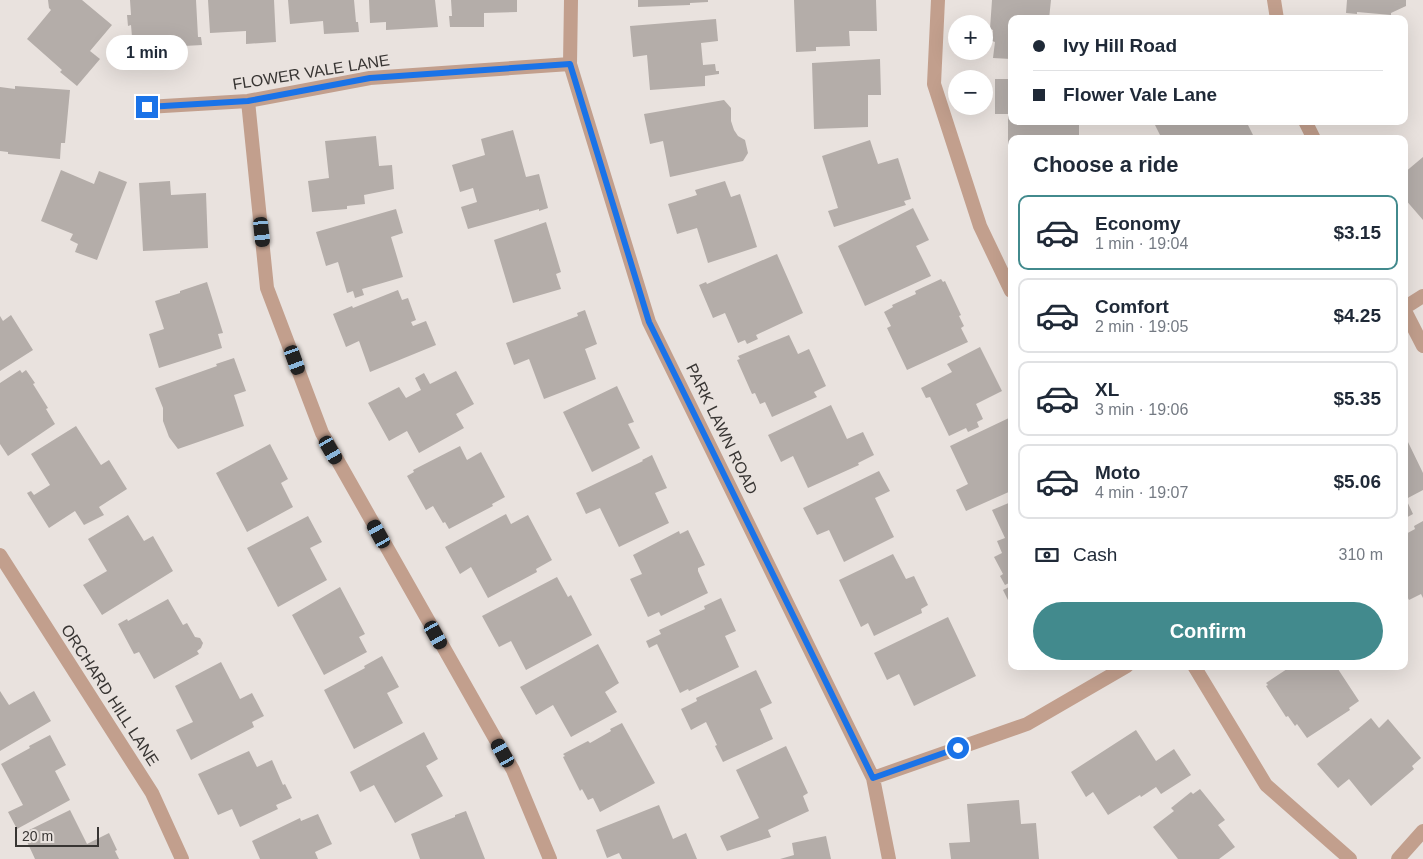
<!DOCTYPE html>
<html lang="en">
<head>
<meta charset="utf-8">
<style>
  body { margin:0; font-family:Arial,sans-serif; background:#f6f6f7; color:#1f2937; height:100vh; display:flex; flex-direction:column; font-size:19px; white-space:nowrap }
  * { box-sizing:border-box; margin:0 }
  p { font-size:16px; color:#747a83 }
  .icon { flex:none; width:28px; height:28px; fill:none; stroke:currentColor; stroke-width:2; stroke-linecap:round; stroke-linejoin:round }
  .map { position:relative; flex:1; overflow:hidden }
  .details { position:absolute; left:1008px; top:135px; width:400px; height:535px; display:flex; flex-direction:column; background:#fff; border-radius:10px; box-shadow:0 5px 20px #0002 }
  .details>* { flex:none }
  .top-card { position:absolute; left:1008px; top:15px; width:400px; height:110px; border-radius:10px; box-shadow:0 5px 20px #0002; display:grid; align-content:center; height:110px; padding:0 25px; background:#fff }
  .buttons { position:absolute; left:948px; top:15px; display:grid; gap:10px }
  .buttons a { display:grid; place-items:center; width:45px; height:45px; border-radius:50%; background:#fff; box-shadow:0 5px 20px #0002; font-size:25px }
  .scale { position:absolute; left:15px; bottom:12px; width:84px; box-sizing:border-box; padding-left:5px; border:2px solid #383533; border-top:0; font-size:14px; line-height:18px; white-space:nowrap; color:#383533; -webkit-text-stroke:4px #e9e2de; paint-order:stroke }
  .end { position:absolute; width:22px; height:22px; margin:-11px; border:6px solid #1a73e8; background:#fff; box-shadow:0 0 0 2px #fff }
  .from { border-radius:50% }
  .bubble { position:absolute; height:35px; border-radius:18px; background:#fff; box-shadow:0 5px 20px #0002; font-size:16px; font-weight:800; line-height:35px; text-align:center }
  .car { position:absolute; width:15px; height:30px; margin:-15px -8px; border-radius:6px; box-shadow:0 0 4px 1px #0007; background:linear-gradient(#222 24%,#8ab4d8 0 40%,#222 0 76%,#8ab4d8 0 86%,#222 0) }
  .top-card b { display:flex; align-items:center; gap:18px; height:48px; font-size:19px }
  .top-card b+b { border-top:1px solid #e0e1e3 }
  .top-card i { width:12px; height:12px; background:#1f2937 }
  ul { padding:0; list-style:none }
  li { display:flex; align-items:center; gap:15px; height:75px; margin:0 10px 8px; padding:0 15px; border:2px solid #e0e1e3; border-radius:10px }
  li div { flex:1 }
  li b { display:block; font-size:19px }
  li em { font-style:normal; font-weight:800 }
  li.active { border-color:#428a8d }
  li>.icon { width:45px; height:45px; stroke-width:1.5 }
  h2 { padding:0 25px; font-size:22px; line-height:60px }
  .pay { display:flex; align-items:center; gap:12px; height:55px; padding:0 25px; font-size:19px }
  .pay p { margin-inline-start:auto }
  .primary-button { display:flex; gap:10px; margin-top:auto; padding:10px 25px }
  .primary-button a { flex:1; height:58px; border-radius:30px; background:#428a8d; color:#fff; font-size:20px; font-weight:800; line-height:58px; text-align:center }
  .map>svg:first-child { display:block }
  .building { fill:#b4ada9 }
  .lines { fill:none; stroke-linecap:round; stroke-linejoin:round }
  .minor { stroke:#c29f8d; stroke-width:14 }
  .route { stroke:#1a73e8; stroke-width:6 }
  .labels { text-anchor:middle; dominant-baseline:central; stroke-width:4.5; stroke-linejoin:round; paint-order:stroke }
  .street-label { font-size:16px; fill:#383533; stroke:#e9e2de }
</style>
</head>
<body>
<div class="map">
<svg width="1423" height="859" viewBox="0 0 1423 859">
  <rect width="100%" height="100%" fill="#e9e2de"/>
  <!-- building -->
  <path class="building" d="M48,0H82L112,25L90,51L100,59L77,86L60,72L62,70L27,39L51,10L49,8Z
    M130,0H196L198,37H201L202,45L166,47L165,35L132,37L131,25L128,26L127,15H131Z
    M208,0H274L276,42L246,44V31L210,33Z
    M288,0H354L356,22H358L359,32L324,34L323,21L290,24Z
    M369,0H435L438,27L386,30V22L370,23Z
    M451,0H517V12L484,13V27H450L449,16H452Z
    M638,0H708V2L690,3V5L638,7Z
    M794,0H876L877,31H849L850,46L816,47V51L796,52Z
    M992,0H1051L1049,19H1011V59L993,58L995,42L992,41L993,30L990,29Z
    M1347,0H1406V6L1391,13V15L1357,12V14L1346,13Z
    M716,19L718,41L701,43L703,65L715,64L716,71H719V74L705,76V86L650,90L647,55L633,57L630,26Z
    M880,59L881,95H868V127L814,129L812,63Z
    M995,79H1011V121H1079V139H1011V147H1008V114H995Z
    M15,86L70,90L65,143H61L60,159L8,154V152L0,151V87L15,89Z
    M724,100L731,108V121L734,130L738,136L745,140L748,153L743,161L670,177L663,141L650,144L644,114Z
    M1153,121H1246L1255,139H1162Z
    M513,130L526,177L539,174L548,208L539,211V209L468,229L461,207L477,202L473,188L460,192L452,165L485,155L481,139Z
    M376,136L379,166L392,165L394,189L364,195L365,204L347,206V209L312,212L308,181L329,178L325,141Z
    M870,140L878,164L898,158L911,199L904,201L906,205L834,227L828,211L838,208L822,156Z
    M1423,157V220L1404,198V173Z
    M61,170L94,184L99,171L127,182L97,260L75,252L78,244L70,240L73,234L41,221Z
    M170,181L171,195L206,193L208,248L143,251L139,183Z
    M725,181L731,197L740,194L757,247L708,263L697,228L677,234L668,204L697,195L695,190Z
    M913,208L929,240L916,246L931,276L865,306L838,246Z
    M396,209L403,233L391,237L403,277L362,289L364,295L355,298L353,291L347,293L338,262L326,266L316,232Z
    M546,222L561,272L556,274L561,289L513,303L494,240Z
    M777,254L803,313L756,335L758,339L747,344L745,340L738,343L725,313L713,318L699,285L706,282L707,284Z
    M941,279L943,282L945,281L961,315L959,316L964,326L961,328L968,342L907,370L887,328L891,326L884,312L893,307L892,305L916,294L915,291Z
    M207,282L223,333L218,334L222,348L159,368L149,334L164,329L155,301L180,293V291Z
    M398,290L402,300L408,298L416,320L411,322L413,326L426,321L436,345L370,372L359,341L346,347L333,314L352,306L353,308Z
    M585,310L597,344L585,349L596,379L544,399L529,359L514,365L506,343L578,316L577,313Z
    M11,315L33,350L0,371V316L3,321Z
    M789,335L798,354L809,349L826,386L814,392L817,397L772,417L765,402L760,404L755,393L752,394L737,360L740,359L738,356Z
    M980,347L1002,391L976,404L983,419L977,422L979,427L968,432L966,428L949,436L930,397L926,398L921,388L952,372L947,364Z
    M234,358L246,391L234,395L244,426L178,449L169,437L163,421V408L155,388L217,366L216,364Z
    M20,370L22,373L26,370L35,383L33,384L48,408L46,409L55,424L8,456L0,444V383Z
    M456,371L474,404L456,414L464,428L419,453L407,431L389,441L368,403L399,387L406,398L421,390L415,378L424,373L430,384Z
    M617,386L634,422L628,424L640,448L592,472L563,412Z
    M831,405L847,439L863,432L874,455L858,463L859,465L808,488L793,456L781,462L768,435Z
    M1011,417V491L966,511L956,490L968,484L950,446Z
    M76,426L101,465L109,460L127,489L99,507L104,515L84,525L75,511L49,528L27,493L31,491L34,495L50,485L31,454Z
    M1407,440L1423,473V490L1406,499L1413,514L1404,519V441Z
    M270,444L288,479L281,483L293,507L247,532L216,473Z
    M460,446L467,460L481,452L505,497L492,504L493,506L449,529L445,522L443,523L433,506L426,510L407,476L414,472L413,470Z
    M652,455L667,488L655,493L669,523L619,547L600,508L586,514L576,493L643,461L642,460Z
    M879,471L890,491L875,498L894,537L844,562L829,530L817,535L803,508Z
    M1011,502V582L1005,585L1000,576L1003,574L994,557L1002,553L997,541L1005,538L992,510Z
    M506,514L511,524L528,515L552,560L536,569L537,572L488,598L471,567L460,574L445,547Z
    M128,515L144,541L153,536L173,571L102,615L83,585L107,571L88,539Z
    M308,516L322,542L310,548L327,580L278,607L247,548Z
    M1423,521V598L1421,594L1409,600L1404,591V535L1415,529L1414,526Z
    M688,530L705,565L698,568V571L708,593L661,616L659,612L648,617L630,579L642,574L633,555L679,531L680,534Z
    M893,554L906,579L914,576L928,605L921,609L922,613L874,636L868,623L861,627L839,580Z
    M557,577L568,597L571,595L592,635L526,670L511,641L499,647L482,616Z
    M1011,586V606L1003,590Z
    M340,587L365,634L359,637L367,652L324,675L292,615Z
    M721,598L736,631L725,636L739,667L689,691L688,689L680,693L657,644L649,648L646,641L661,634L659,630L705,609L704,606Z
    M168,599L183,625L187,623L195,637L200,638L203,643L201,648L197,651L199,654L154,679L139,652L134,654L118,624L127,619L128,621Z
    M948,617L976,676L914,706L899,674L887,680L874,653Z
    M598,644L619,683L605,692L617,712L571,737L553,705L536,715L520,687Z
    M382,656L399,687L387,693L403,723L354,749L324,690L365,668L364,666Z
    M221,662L240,699L252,693L264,716L252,722L254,727L191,760L176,730L193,722L175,686Z
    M1294,666H1336L1359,701L1349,708L1350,710L1307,738L1297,724L1295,726L1288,716L1286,717L1266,686L1268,685L1266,683L1290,667L1291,668Z
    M756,670L772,703L760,709L773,739L723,762L715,746L717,745L706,722L691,730L681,709L697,701L696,698Z
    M0,691L9,705L34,691L51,721L0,751Z
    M1371,718L1379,728L1388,719L1421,758L1412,766L1414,769L1371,806L1349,779L1338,788L1317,764Z
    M622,723L655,783L600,812L593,798L588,800L582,789L580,791L563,757L565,756L563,754L588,741L590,743L611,731L610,729Z
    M1136,730L1156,761L1174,749L1191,775L1161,794L1156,787L1141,797L1140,795L1108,815L1093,792L1086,797L1071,772Z
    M424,732L438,759L426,766L443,796L395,823L374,785L360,792L350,772Z
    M50,735L66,765L55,771L70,800L17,829L8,812L23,805L1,764L30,748L29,746Z
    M786,746L808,793L803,796L809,811L768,830L771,837L727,851L720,836L759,818L736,770Z
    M249,751L257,767L272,760L283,785L285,784L292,798L276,805L278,809L240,827L232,809L218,815L198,774Z
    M1200,789L1225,820L1218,825L1235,847L1219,859H1178L1153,827L1174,811L1171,808L1191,792L1193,794Z
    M1019,800L1021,824L1036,823L1039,859H951L949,843L970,842L967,804Z
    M659,805L673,839L686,833L697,859H622L619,853L607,858L596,830Z
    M70,810L87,844L109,833L117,850L115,851L119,859H35L23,833Z
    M466,811L485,859H420L411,834L455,817V815Z
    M318,814L332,844L315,852L318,859H260L252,841L300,818L301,821Z
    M826,836L831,859H780L794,855L792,843Z"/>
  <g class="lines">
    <!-- minor -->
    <path class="minor" d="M571,0L570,64L649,322L873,778L889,859
      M938,0L934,84L980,226L1011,291
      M1274,0L1277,19
      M248,101L267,288L322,433L513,770L550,859
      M147,107L248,101L370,78L570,64
      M1305,121L1314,139
      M1404,308L1423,296
      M1404,309L1423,346
      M0,555L152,793L182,859
      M1194,666L1266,785L1350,859
      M873,778L1027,724L1127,666
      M1398,859L1423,831"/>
  </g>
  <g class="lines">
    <!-- route -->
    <path class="route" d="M147,107L248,101L370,78L570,64L649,322L873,778L958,748"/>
  </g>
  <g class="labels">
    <!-- street labels -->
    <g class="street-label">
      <text transform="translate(311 72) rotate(-9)">FLOWER VALE LANE</text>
      <text transform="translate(722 429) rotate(64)">PARK LAWN ROAD</text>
      <text transform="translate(110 695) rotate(57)">ORCHARD HILL LANE</text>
    </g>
  </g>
</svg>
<div class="buttons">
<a>+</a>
<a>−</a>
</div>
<div class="scale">20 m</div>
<i class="end from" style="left:958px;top:748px"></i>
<i class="end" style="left:147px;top:107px"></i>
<div class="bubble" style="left:106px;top:35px;width:82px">1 min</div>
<i class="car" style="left:262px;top:232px;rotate:174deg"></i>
<i class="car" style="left:295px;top:360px;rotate:160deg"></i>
<i class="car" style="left:331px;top:450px;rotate:150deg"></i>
<i class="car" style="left:379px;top:534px;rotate:331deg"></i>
<i class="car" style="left:436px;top:635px;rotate:151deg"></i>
<i class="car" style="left:503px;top:753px;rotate:331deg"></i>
<div class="top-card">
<b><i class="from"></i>Ivy Hill Road</b>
<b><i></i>Flower Vale Lane</b>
</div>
<section class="details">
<h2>Choose a ride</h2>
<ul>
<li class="active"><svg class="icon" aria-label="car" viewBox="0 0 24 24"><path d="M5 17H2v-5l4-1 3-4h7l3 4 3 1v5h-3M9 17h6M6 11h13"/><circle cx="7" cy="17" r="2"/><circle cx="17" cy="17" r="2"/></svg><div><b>Economy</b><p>1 min · 19:04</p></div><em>$3.15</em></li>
<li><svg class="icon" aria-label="car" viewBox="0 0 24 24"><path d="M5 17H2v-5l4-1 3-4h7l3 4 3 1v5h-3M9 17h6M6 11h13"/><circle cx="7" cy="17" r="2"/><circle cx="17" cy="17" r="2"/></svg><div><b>Comfort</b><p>2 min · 19:05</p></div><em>$4.25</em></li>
<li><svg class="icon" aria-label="car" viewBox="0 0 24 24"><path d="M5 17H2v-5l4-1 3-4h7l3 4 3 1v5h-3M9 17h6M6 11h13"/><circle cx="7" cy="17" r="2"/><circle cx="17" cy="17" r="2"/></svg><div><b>XL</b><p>3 min · 19:06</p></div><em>$5.35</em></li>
<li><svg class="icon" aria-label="car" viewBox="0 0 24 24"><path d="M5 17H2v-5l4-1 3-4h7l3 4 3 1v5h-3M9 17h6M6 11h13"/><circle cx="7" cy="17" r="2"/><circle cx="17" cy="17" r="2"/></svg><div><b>Moto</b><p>4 min · 19:07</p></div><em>$5.06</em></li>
</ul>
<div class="pay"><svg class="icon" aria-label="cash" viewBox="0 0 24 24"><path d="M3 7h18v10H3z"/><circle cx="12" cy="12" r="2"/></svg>Cash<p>310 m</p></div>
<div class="primary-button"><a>Confirm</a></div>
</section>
</div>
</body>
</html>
